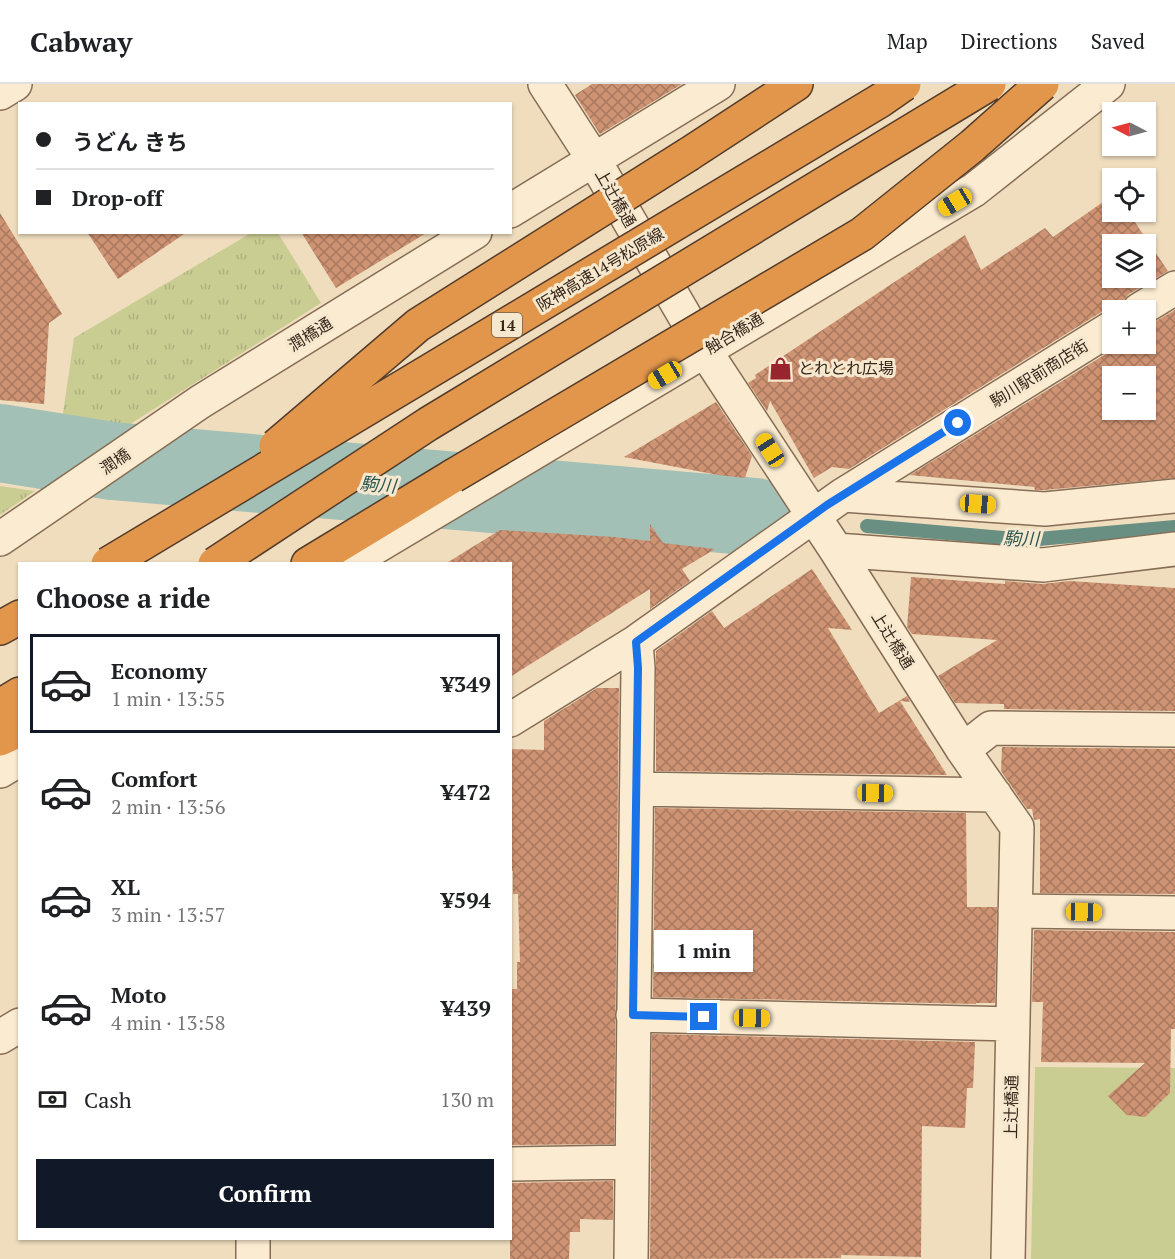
<!DOCTYPE html>
<html lang="en">
<head>
<meta charset="utf-8">
<style>
  body { margin:0; font-family:"PT Serif","Noto Sans JP",serif; background:#f6f6f6; color:#202124; height:100vh; display:flex; flex-direction:column; font-size:22px; white-space:nowrap }
  * { box-sizing:border-box; margin:0 }
  p { font-size:20px; color:#757577 }
  .icon { flex:none; width:33px; height:33px; fill:none; stroke:currentColor; stroke-width:2; stroke-linecap:round; stroke-linejoin:round }
  .map { position:relative; flex:1; overflow:hidden }
  .details { position:absolute; left:18px; top:478px; width:494px; height:678px; display:flex; flex-direction:column; background:#fff; border-radius:0px; box-shadow:0 2px 4px #0004 }
  .details>* { flex:none }
  .hud { position:absolute; left:18px; top:18px; width:494px; height:132px; border-radius:0px; box-shadow:0 2px 4px #0004; display:grid; align-content:center; height:132px; padding:0 18px; background:#fff }
  .needle { width:39px; rotate:276deg }
  .controls { position:absolute; left:1102px; top:18px; display:grid; gap:12px }
  .controls a { display:grid; place-items:center; width:54px; height:54px; border-radius:0px; background:#fff; box-shadow:0 2px 4px #0004; font-size:30px }
  .end { position:absolute; width:27px; height:27px; margin:-14px; border:8px solid #1a73e8; background:#fff; box-shadow:0 0 0 3px #fff }
  .from { border-radius:50% }
  .bubble { position:absolute; height:42px; border-radius:0px; background:#fff; box-shadow:0 2px 4px #0004; font-size:20px; font-weight:600; line-height:42px; text-align:center }
  .car { position:absolute; width:18px; height:36px; margin:-18px -9px; border-radius:8px; box-shadow:0 0 4px 2px #0007; background:linear-gradient(#f5c518 24%,#345 0 40%,#f5c518 0 76%,#345 0 86%,#f5c518 0) }
  .hud b { display:flex; align-items:center; gap:21px; height:57px; font-size:22px }
  .hud b+b { border-top:2px solid #e0e0e0 }
  .hud i { width:15px; height:15px; background:#202124 }
  ul { padding:0; list-style:none }
  li { display:flex; align-items:center; gap:18px; height:99px; margin:0 12px 9px; padding:0 6px; border:3px solid transparent; border-radius:0px }
  li div { flex:1 }
  li b { display:block; font-size:22px }
  li em { font-style:normal; font-weight:600 }
  li.selected { border-color:#111827 }
  li>.icon { width:54px; height:54px; stroke-width:1.5 }
  h2 { padding:0 18px; font-size:27px; line-height:72px }
  .pay { display:flex; align-items:center; gap:15px; height:66px; padding:0 18px; font-size:22px }
  .pay p { margin-inline-start:auto }
  .button { display:flex; gap:12px; margin-top:auto; padding:12px 18px }
  .button a { flex:1; height:69px; border-radius:0px; background:#111827; color:#fff; font-size:24px; font-weight:600; line-height:69px; text-align:center }
  header { display:flex; align-items:center; gap:36px; box-sizing:border-box; height:84px; padding:0 30px; background:#fff; border-bottom:2px solid #e0e0e0 }
  header strong { font-size:28px }
  nav { display:flex; gap:33px; margin-inline-start:auto; font-size:21px }
  .map>svg:first-child { display:block }
  .grass { fill:url(#grass-tufts) }
  .green { fill:#cacd92 }
  .lines { fill:none; stroke-linecap:round; stroke-linejoin:round }
  .stream { stroke:#698e82; stroke-width:14 }
  .river { stroke:#a2c0b5; stroke-width:78 }
  .building { fill:url(#building-cross-hatch); fill-rule:evenodd }
  .minor-casing { stroke:#876d56; stroke-width:36 }
  .motorway-casing { stroke:#543c2b; stroke-width:36 }
  .minor { stroke:#faebd1; stroke-width:33 }
  .motorway { stroke:#e2964b; stroke-width:33 }
  .motorway-bridge-casing { stroke:#543c2b; stroke-width:36; stroke-linecap:butt }
  .motorway-bridge { stroke:#e2964b; stroke-width:33 }
  .route { stroke:#1a73e8; stroke-width:8 }
  .labels { text-anchor:middle; dominant-baseline:central; stroke-width:6; stroke-linejoin:round; paint-order:stroke }
  .shield { fill:#f6e8ce; stroke:#706151; stroke-width:1.5 }
  .shield-label { font-size:15px; font-weight:bold; fill:#36271b }
  .street-label { font-size:16px; fill:#36271b; stroke:#f6e8ce }
  .poi-label { font-size:16px; fill:#36271b; stroke:#f6e8ce; text-anchor:start }
  .water-label { font-size:18px; font-style:italic; fill:#2a5651; stroke:#f6e8ce }
</style>
</head>
<body>
<header>
<strong>Cabway</strong>
<nav><a>Map</a><a>Directions</a><a>Saved</a></nav>
</header>
<div class="map">
<svg width="1175" height="1175" viewBox="0 0 1175 1175">
  <defs>
    <pattern id="grass-tufts" width="24" height="20" patternUnits="userSpaceOnUse" patternTransform="scale(1.5)"><rect width="24" height="20" fill="#cacd92"/><path d="M3 7l-1-3M5 7V3M7 7l1-3M15 17l-1-3M17 17v-4M19 17l1-3" fill="none" stroke="#aeb07d"/></pattern>
    <pattern id="building-cross-hatch" width="8" height="8" patternUnits="userSpaceOnUse" patternTransform="scale(1.5)"><rect width="8" height="8" fill="#ce9373"/><path d="M0 0l8 8M0 8l8-8" fill="none" stroke="#a8785e"/></pattern>
  </defs>
  <rect width="100%" height="100%" fill="#efddbe"/>
  <!-- grass -->
  <path class="grass" d="M251,149H278L321,219L124,344L62,336L74,254Z
    M0,402L35,407L0,431Z"/>
  <!-- green -->
  <path class="green" d="M1035,983L1175,984V1175H1031Z"/>
  <g class="lines">
    <!-- stream -->
    <path class="stream" d="M867,442L1027,456L1175,443"/>
    <!-- river -->
    <path class="river" d="M0,359L112,377L756,433"/>
  </g>
  <!-- building -->
  <path class="building" d="M592,0H682L600,50L575,11Z
    M1113,111V128H1128L1168,187L1129,210L1122,218L1120,226L1112,224L1103,227L849,385L832,383L814,394L770,317L767,327L748,299L756,294L755,291L965,151L981,186L1045,144L1053,153ZM1113,160H1146V194H1113Z
    M0,129L62,230L49,239L44,320L0,316Z
    M87,148H187L118,195Z
    M301,148H428L336,204Z
    M1175,226V394L1045,406H1035L1034,403L910,391L1122,260H1146V243ZM1113,292H1146V326H1113Z
    M716,318L752,372L745,394L718,391L624,373Z
    M650,440L663,459L715,465L682,485L690,497L650,525V505L510,593V480H445L500,446L614,453L650,457Z
    M812,485L852,546L828,544L879,629L907,612L910,618L900,617L947,691L656,687V567L712,527L724,544Z
    M911,493L1005,500V497L1042,500L1070,497L1175,504V627L1004,625V620L955,619L938,592L997,556L912,550L907,543Z
    M597,604H619L614,1060L510,1061V905H517V878H520L518,810H513V787H510V665L544,666V637Z
    M1002,663L1175,665V810L1040,809V735L1034,736L1032,725H1027L1001,687Z
    M655,724L966,729L967,823H997L995,919H976V920L653,913Z
    M1034,846L1175,848V945H1171L1170,1009L1145,1033L1127,1031L1108,1012L1145,979L1041,978L1043,918H1032Z
    M652,950L975,958L973,1004H967L965,1044L922,1042L921,1173L841,1171V1174L650,1175Z
    M613,1097V1136L580,1135V1148H570L569,1175H510V1099Z"/>
  <g class="lines">
    <defs>
      <path id="minor" d="M545,0L594,76L705,267L836,466L963,666L1017,743L1008,1175
        M0,9L15,0
        M510,127L718,0
        M1139,226L1175,204
        M843,411L1045,425L1175,412
        M0,455L200,318L475,148
        M836,466L1043,481L1175,465
        M347,480L974,106L1108,0
        M510,636L636,558L843,411L1113,243
        M963,666L991,644L1175,646
        M0,687L20,675
        M637,705L995,711
        M1015,827L1175,829
        M633,931L1013,940
        M0,953L20,941
        M510,1080L632,1078
        M253,1175V1155
        M631,1175L638,584L636,558"/>
      <path id="motorway" d="M689,70L796,0
        M308,480L453,392
        M0,544L20,533
        M0,622L20,610
        M0,655L20,646"/>
    </defs>
    <!-- minor casing -->
    <use href="#minor" class="minor-casing"/>
    <!-- motorway casing -->
    <use href="#motorway" class="motorway-casing"/>
    <!-- minor -->
    <use href="#minor" class="minor"/>
    <!-- motorway -->
    <use href="#motorway" class="motorway"/>
    <defs>
      <path id="motorway-bridge" d="M276,362L418,241L689,70
        M453,392L862,150L972,62L1042,0
        M108,480L881,16L904,0
        M215,480L428,340L989,0"/>
    </defs>
    <!-- motorway-bridge casing -->
    <use href="#motorway-bridge" class="motorway-bridge-casing"/>
    <!-- motorway-bridge -->
    <use href="#motorway-bridge" class="motorway-bridge"/>
  </g>
  <g class="lines">
    <!-- route -->
    <path class="route" d="M704,933L633,931L638,584L636,558L827,421L958,339"/>
  </g>
  <!-- icons -->
  <defs>
    <symbol id="shop-bare" viewBox="-9 -9 18 18"><path d="M-5-2.5h2.3a2.7 3.5 0 0 1 5.4 0H5L5.5 6h-11ZM-1.5-2.5h3a1.5 2.3 0 0 0-3 0Z" fill="#98252d" stroke="#f6e8ce" stroke-width="2.5" paint-order="stroke"/></symbol>
  </defs>
  <g fill-rule="evenodd">
    <use href="#shop-bare" x="764" y="268" width="33" height="33"/>
  </g>
  <g class="labels">
    <!-- shield labels -->
    <rect class="shield" x="492" y="229" width="30" height="24" rx="4.5"/>
    <g class="shield-label">
      <text x="507" y="241">14</text>
    </g>
    <!-- street labels -->
    <g class="street-label">
      <text transform="translate(616 114) rotate(60)">上辻橋通</text>
      <text transform="translate(600 185) rotate(-31)">阪神高速14号松原線</text>
      <text transform="translate(734 249) rotate(-31)">触合橋通</text>
      <text transform="translate(310 250) rotate(-32)">潤橋通</text>
      <text transform="translate(1039 289) rotate(-32)">駒川駅前商店街</text>
      <text transform="translate(115 377) rotate(-35)">潤橋</text>
      <text transform="translate(893 556) rotate(58)">上辻橋通</text>
      <text transform="translate(1011 1023) rotate(-89)">上辻橋通</text>
    </g>
    <!-- poi labels -->
    <g class="poi-label">
      <text x="798" y="284">とれとれ広場</text>
    </g>
    <!-- water labels -->
    <g class="water-label">
      <text transform="translate(378 400) rotate(5)">駒川</text>
      <text transform="translate(1021 454) rotate(1)">駒川</text>
    </g>
  </g>
</svg>
<div class="controls">
<a><svg class="needle" viewBox="-14 -14 28 28"><path d="M0-13l5 13h-10z" fill="#e53935"/><path d="M0 13l5-13h-10z" fill="#757577"/></svg></a>
<a><svg class="icon" aria-label="locate" viewBox="0 0 24 24"><circle cx="12" cy="12" r="6"/><path d="M12 2v4M12 18v4M2 12h4M18 12h4"/></svg></a>
<a><svg class="icon" aria-label="layers" viewBox="0 0 24 24"><path d="M12 4l9 5-9 5-9-5zM3 14l9 5 9-5"/></svg></a>
<a>+</a>
<a>−</a>
</div>
<i class="end from" style="left:958px;top:339px"></i>
<i class="end" style="left:704px;top:933px"></i>
<div class="bubble" style="left:654px;top:846px;width:99px">1 min</div>
<i class="car" style="left:955px;top:118px;rotate:239deg"></i>
<i class="car" style="left:665px;top:291px;rotate:239deg"></i>
<i class="car" style="left:770px;top:366px;rotate:327deg"></i>
<i class="car" style="left:978px;top:420px;rotate:94deg"></i>
<i class="car" style="left:875px;top:709px;rotate:91deg"></i>
<i class="car" style="left:1084px;top:828px;rotate:91deg"></i>
<i class="car" style="left:752px;top:934px;rotate:91deg"></i>
<div class="hud">
<b><i class="from"></i>うどん きち</b>
<b><i></i>Drop-off</b>
</div>
<section class="details">
<h2>Choose a ride</h2>
<ul>
<li class="selected"><svg class="icon" aria-label="car" viewBox="0 0 24 24"><path d="M5 17H2v-5l4-1 3-4h7l3 4 3 1v5h-3M9 17h6M6 11h13"/><circle cx="7" cy="17" r="2"/><circle cx="17" cy="17" r="2"/></svg><div><b>Economy</b><p>1 min · 13:55</p></div><em>¥349</em></li>
<li><svg class="icon" aria-label="car" viewBox="0 0 24 24"><path d="M5 17H2v-5l4-1 3-4h7l3 4 3 1v5h-3M9 17h6M6 11h13"/><circle cx="7" cy="17" r="2"/><circle cx="17" cy="17" r="2"/></svg><div><b>Comfort</b><p>2 min · 13:56</p></div><em>¥472</em></li>
<li><svg class="icon" aria-label="car" viewBox="0 0 24 24"><path d="M5 17H2v-5l4-1 3-4h7l3 4 3 1v5h-3M9 17h6M6 11h13"/><circle cx="7" cy="17" r="2"/><circle cx="17" cy="17" r="2"/></svg><div><b>XL</b><p>3 min · 13:57</p></div><em>¥594</em></li>
<li><svg class="icon" aria-label="car" viewBox="0 0 24 24"><path d="M5 17H2v-5l4-1 3-4h7l3 4 3 1v5h-3M9 17h6M6 11h13"/><circle cx="7" cy="17" r="2"/><circle cx="17" cy="17" r="2"/></svg><div><b>Moto</b><p>4 min · 13:58</p></div><em>¥439</em></li>
</ul>
<div class="pay"><svg class="icon" aria-label="cash" viewBox="0 0 24 24"><path d="M3 7h18v10H3z"/><circle cx="12" cy="12" r="2"/></svg>Cash<p>130 m</p></div>
<div class="button"><a>Confirm</a></div>
</section>
</div>
</body>
</html>
